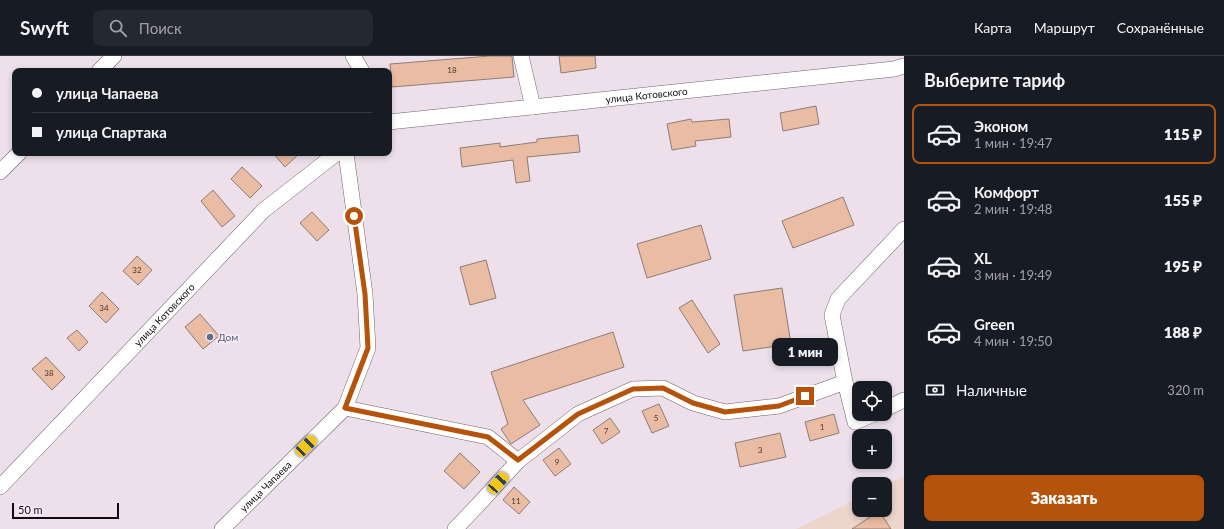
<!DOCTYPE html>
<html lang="ru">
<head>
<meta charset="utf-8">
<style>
  body { margin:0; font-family:Lato,sans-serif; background:#242831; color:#f1f3f6; height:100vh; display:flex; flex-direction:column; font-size:15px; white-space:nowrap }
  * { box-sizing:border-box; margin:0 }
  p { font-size:13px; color:#9ea1a6 }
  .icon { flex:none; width:22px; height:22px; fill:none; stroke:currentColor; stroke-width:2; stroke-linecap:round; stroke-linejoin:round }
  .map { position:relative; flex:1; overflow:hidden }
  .side { display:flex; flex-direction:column; background:#171b24; width:320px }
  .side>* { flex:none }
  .hud { position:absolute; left:12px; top:12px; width:380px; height:88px; border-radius:8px; box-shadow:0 2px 6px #0003; display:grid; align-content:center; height:88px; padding:0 20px; background:#171b24 }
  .fabs { position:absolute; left:852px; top:325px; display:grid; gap:8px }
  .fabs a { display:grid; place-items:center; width:40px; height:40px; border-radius:8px; background:#171b24; box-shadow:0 2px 6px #0003; font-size:20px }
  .scale { position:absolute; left:12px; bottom:10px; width:107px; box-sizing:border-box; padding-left:4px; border:2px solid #0f0b0e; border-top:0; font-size:11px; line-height:14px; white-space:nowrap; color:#0f0b0e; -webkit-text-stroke:3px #faedf9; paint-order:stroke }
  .end { position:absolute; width:18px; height:18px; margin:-9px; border:5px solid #b45309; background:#fff; box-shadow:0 0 0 2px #fff }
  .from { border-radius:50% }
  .bubble { position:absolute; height:28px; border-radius:8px; background:#171b24; box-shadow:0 2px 6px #0003; font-size:13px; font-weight:800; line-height:28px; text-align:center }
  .car { position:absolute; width:12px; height:24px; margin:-12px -6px; border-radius:5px; box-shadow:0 0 3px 1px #0007; background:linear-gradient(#f5c518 24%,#345 0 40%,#f5c518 0 76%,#345 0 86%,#f5c518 0) }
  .hud b { display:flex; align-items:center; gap:14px; height:38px; font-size:15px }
  .hud b+b { border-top:1px solid #363941 }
  .hud i { width:10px; height:10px; background:#f1f3f6 }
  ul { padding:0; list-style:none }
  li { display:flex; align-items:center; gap:12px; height:60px; margin:0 8px 6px; padding:0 12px; border:2px solid transparent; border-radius:8px }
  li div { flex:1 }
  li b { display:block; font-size:15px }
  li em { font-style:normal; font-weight:800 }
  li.current { border-color:#b45309 }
  li>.icon { width:36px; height:36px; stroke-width:1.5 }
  h2 { padding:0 20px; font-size:18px; line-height:48px }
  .pay { display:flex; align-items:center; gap:10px; height:44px; padding:0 20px; font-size:15px }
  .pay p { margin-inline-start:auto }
  .cta { display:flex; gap:8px; margin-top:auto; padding:8px 20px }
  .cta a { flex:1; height:46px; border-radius:8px; background:#b45309; color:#fff; font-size:16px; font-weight:800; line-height:46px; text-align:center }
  header { display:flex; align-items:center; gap:24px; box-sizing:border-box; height:56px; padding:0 20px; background:#171b24; border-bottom:1px solid #363941 }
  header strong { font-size:19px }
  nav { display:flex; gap:22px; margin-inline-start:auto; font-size:14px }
  .search { width:280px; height:36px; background:#242831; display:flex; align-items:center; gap:10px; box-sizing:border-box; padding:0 14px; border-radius:8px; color:#9ea1a6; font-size:15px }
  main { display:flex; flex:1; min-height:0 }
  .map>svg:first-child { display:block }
  .industrial { fill:#edd5cb }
  .building { fill:#eabca3; stroke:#8b7d75 }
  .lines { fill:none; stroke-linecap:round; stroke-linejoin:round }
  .minor-casing { stroke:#6e636d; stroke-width:16 }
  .minor { stroke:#fff; stroke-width:15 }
  .route { stroke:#b45309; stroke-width:5 }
  .service-dot { fill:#5c6f8a; stroke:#faedf9; stroke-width:1.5 }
  .labels { text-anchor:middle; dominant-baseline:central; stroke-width:3.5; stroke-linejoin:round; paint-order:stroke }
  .number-label { font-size:8px; fill:#463733 }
  .street-label { font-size:10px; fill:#0f0b0e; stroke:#faedf9 }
  .service-label { font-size:10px; fill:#4e5e75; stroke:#faedf9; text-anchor:start }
</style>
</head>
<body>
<header>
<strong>Swyft</strong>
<div class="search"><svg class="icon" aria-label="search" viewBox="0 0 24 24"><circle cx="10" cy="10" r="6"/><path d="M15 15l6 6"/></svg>Поиск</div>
<nav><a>Карта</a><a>Маршрут</a><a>Сохранённые</a></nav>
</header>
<main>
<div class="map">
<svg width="904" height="473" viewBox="0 0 904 473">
  <rect width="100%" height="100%" fill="#ede0eb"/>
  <!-- industrial -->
  <path class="industrial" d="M904,420V473H796L859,442V454H885V429Z"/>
  <!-- building -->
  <path class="building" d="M490,0H512L514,21L392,31L390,8Z
    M559,0H595L596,12L561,17Z
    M816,50L819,68L783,75L780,57Z
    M691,63L692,66L729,63L731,81L695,85L696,90L672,94L667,68Z
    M578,79L580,96L527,101L530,125L516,127L513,104L462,111L460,92L500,87V91L537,86V83Z
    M273,97H300L285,111Z
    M242,111L262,130L250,142L231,123Z
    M213,134L235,160L222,171L201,145Z
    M843,141L854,169L793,192L782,165Z
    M312,156L329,174L317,185L300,167Z
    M701,169L711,203L647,222L637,188Z
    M137,200L152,214L138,229L123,215Z
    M486,204L496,242L470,249L460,211Z
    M782,232L791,288L743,295L734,239Z
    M102,236L119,253L106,267L89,250Z
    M692,244L720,288L708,297L679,252Z
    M200,258L219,280L203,293L185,271Z
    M77,274L88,286L79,295L67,282Z
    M613,276L624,311L523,344L540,369L511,388L501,373L508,368L491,316Z
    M46,301L65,321L52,334L32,313Z
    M659,348L669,370L652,377L642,355Z
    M834,358L839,377L810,385L805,366Z
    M610,362L620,376L602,388L593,374Z
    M780,377L786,401L740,411L735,387Z
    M559,392L571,408L555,420L543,404Z
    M460,397L480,416L464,433L444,415Z
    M514,431L530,446L519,458L503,444Z
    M879,455L891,473H852Z"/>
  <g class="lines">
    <defs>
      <g id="minor">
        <path d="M353,0L362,15"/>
        <path d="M521,0L533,51"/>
        <path d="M99,15L114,0"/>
        <path id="s1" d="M389,66L894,13L904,10"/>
        <path d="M0,116L19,97"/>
        <path d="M345,352L488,381L518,405"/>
        <path d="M885,353L904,344"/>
        <path d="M874,358L855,366L845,326L832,259L838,243L904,173"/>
        <path id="s2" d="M0,431L264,154L337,97"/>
        <path id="s3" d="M222,473L345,352L368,292L365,238L346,97"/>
        <path d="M455,473L478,449L518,405L578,358L633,333L663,332L693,347L725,356L779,350L845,326"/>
      </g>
    </defs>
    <!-- minor casing -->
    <use href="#minor" class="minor-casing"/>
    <!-- minor -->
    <use href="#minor" class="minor"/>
  </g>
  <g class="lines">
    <!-- route -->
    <path class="route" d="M354,160L365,238L368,292L345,352L488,381L518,404L578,358L633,333L663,332L693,347L725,356L779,350L805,340"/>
  </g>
  <!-- markers -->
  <circle class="service-dot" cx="210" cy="281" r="4"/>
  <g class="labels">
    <!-- number labels -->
    <g class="number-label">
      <text x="452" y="14">18</text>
      <text x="137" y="214">32</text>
      <text x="104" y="252">34</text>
      <text x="49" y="317">38</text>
      <text x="656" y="362">5</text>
      <text x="822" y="371">1</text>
      <text x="606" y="375">7</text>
      <text x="760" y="394">3</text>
      <text x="557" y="406">9</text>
      <text x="516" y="445">11</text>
    </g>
    <!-- street labels -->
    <g class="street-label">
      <text stroke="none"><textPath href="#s1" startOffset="259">улица Котовского</textPath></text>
      <text stroke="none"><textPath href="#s2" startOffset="238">улица Котовского</textPath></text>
      <text stroke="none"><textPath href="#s3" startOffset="61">улица Чапаева</textPath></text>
    </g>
    <!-- service labels -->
    <g class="service-label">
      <text x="218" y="281">Дом</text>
    </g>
  </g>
</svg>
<div class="fabs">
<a><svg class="icon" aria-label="locate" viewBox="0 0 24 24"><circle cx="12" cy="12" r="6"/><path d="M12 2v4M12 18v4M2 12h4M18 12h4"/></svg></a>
<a>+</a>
<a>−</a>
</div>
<div class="scale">50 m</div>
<i class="end from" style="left:354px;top:160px"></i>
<i class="end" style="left:805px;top:340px"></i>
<div class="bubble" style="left:772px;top:282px;width:66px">1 мин</div>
<i class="car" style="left:306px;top:390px;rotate:46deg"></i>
<i class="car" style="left:498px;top:427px;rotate:42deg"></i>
<div class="hud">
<b><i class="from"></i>улица Чапаева</b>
<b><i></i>улица Спартака</b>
</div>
</div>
<section class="side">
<h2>Выберите тариф</h2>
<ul>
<li class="current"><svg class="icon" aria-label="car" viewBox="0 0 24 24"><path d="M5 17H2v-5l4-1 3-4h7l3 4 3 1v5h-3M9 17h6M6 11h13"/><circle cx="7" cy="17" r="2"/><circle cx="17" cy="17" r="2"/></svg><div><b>Эконом</b><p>1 мин · 19:47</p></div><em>115 ₽</em></li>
<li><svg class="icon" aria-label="car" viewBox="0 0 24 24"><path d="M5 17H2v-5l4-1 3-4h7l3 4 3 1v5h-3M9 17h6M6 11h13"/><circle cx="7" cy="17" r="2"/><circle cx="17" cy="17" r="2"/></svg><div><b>Комфорт</b><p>2 мин · 19:48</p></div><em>155 ₽</em></li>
<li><svg class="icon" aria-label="car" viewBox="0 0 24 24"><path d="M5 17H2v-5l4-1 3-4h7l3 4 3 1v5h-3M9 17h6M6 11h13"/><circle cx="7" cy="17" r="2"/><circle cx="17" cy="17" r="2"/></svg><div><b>XL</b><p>3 мин · 19:49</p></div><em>195 ₽</em></li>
<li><svg class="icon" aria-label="car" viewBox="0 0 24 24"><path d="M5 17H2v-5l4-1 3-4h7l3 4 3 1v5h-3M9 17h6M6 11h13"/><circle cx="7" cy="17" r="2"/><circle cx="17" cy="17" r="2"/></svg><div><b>Green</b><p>4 мин · 19:50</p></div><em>188 ₽</em></li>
</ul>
<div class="pay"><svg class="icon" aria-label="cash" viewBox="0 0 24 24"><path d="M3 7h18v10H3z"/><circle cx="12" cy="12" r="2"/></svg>Наличные<p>320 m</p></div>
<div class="cta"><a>Заказать</a></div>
</section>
</main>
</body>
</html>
